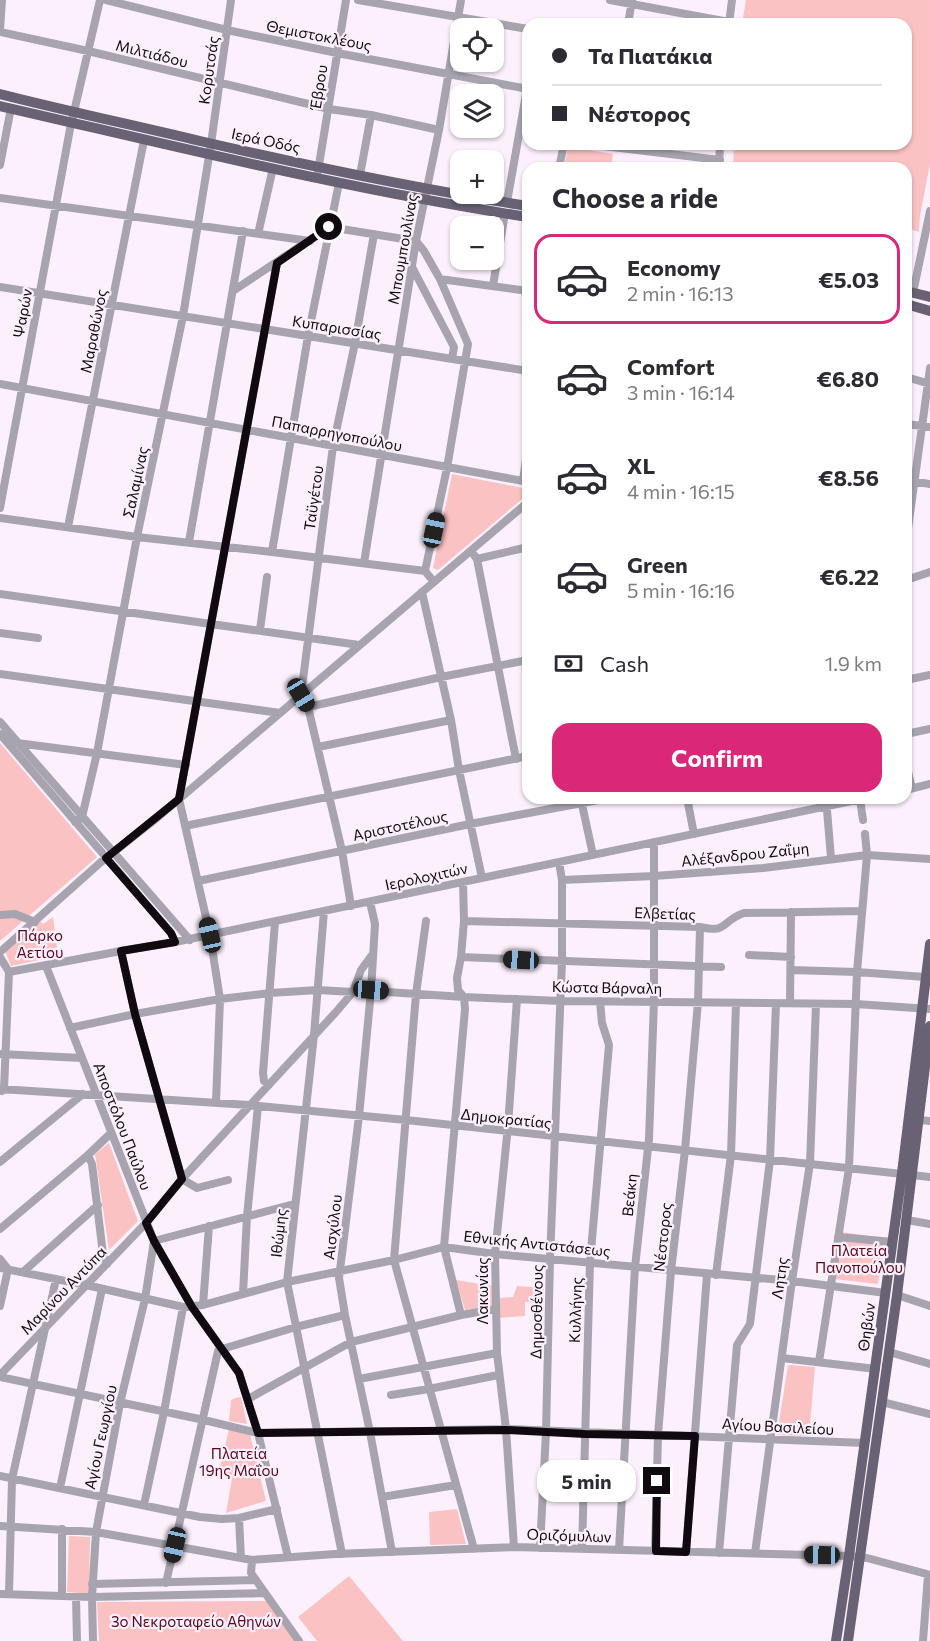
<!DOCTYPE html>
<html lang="en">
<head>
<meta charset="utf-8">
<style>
  body { margin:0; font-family:Commissioner,sans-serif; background:#f7f7f7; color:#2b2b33; height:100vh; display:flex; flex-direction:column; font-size:22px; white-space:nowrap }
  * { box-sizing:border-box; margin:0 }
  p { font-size:20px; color:#7c7c81 }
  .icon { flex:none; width:33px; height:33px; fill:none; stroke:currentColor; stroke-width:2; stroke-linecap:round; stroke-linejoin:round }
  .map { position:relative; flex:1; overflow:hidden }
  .drawer { position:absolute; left:522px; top:162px; width:390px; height:642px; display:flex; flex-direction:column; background:#fff; border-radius:18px; box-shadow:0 2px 4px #0004 }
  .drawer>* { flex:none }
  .banner { position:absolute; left:522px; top:18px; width:390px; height:132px; border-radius:18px; box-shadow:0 2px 4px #0004; display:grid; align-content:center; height:132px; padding:0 30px; background:#fff }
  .tools { position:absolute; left:450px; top:18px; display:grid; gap:12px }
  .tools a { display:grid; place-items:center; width:54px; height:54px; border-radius:12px; background:#fff; box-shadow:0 2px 4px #0004; font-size:30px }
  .end { position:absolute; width:27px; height:27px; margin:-14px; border:8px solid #100a10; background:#fff; box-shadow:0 0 0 3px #fff }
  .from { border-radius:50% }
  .bubble { position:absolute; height:42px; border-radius:18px; background:#fff; box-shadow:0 2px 4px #0004; font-size:20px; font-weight:700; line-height:42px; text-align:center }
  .car { position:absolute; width:18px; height:36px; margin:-18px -9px; border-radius:8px; box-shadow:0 0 4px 2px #0007; background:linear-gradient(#222 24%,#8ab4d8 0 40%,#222 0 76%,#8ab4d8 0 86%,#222 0) }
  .banner b { display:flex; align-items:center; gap:21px; height:57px; font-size:22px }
  .banner b+b { border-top:2px solid #e1e1e2 }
  .banner i { width:15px; height:15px; background:#2b2b33 }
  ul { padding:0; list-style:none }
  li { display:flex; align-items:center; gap:18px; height:90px; margin:0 12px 9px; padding:0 18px; border:3px solid transparent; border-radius:18px }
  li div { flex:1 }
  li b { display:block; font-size:22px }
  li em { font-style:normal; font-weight:700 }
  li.on { border-color:#db2777 }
  li>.icon { width:54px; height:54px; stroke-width:1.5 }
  h2 { padding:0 30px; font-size:27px; line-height:72px }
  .pay { display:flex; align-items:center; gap:15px; height:66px; padding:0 30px; font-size:22px }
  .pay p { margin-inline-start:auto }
  .cta { display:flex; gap:12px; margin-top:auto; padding:12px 30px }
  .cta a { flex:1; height:69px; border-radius:18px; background:#db2777; color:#fff; font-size:24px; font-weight:700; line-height:69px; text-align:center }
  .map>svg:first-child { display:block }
  .green { fill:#fbc2c4 }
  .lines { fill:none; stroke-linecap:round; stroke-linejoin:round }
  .minor { stroke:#a7a4af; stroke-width:8 }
  .major { stroke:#686274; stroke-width:10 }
  .route { stroke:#100a10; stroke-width:8 }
  .labels { text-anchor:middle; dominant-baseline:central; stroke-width:4.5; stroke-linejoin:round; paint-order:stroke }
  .street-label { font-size:15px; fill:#100a10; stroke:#fdf0fd }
  .park-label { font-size:15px; fill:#590619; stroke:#fdf0fd }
</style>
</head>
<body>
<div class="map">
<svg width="930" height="1641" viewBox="0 0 930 1641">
  <rect width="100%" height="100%" fill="#fdf0fd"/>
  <!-- green -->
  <path class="green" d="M746,0H930V164L920,215L919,232L906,228V168H733L734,144H906V24H742Z
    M568,147L613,154L611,168H564Z
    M452,474L528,489V494L438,570L433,568Z
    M0,743L97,857L0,941Z
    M53,917L58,956L11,966L5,951L40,921L43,924Z
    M109,1143L138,1221L109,1250L95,1154Z
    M841,1232L884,1238L878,1284L834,1279Z
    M456,1280L493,1286V1306L465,1310Z
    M517,1286L544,1288L543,1303L525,1302V1316L498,1318V1298L513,1297Z
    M788,1365L815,1367L809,1436L777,1435Z
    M241,1397L247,1424L229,1421L231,1400L235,1398Z
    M229,1429L250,1434L266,1501L226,1513L232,1479L218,1476Z
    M457,1509L466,1544L430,1545L429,1512Z
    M69,1536L90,1537L89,1594L67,1592Z
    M349,1576L403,1641H317L298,1617Z
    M267,1601L296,1641H99L97,1602Z"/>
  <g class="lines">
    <!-- minor -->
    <path class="minor" d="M106,0L227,30L337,53L528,89
      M358,0L528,29
      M610,0L729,22
      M628,24L632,1
      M729,24L732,0
      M0,30L2,0
      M0,32L88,51L329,109L371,115L439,130
      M587,144L720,160
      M0,165L11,108
      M559,168L564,144
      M719,168L720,144
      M318,171L346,0
      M360,175L371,115
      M0,198L310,241
      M507,202L527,89
      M329,227L416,241
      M258,234L273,168
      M416,241L424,251L440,279L468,344L447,468L425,571
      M412,267L454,347L452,359
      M440,279L528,291
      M493,286L505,213
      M0,287L528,371
      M233,291L329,227
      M913,293L930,211
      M906,377L930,384
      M0,384L528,482
      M906,424L930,427
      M906,480L930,484
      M523,481L528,444
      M0,508L70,129L100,0
      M0,518L137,537L272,552L425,571L434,582
      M68,527L144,140
      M189,542L243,231
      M906,543L930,368
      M272,552L308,336L339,183
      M474,555L477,559L528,547
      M477,559L516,759
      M364,563L416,241L439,130L461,0
      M906,580L930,572
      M422,592L451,720L459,770L482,878
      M0,594L359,645
      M260,630L267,577
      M0,633L38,638
      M0,674L280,713
      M906,680L930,675
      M308,707L441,677L528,660
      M0,722L190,940
      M0,734L171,933L175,942
      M906,734L930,729
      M17,743L186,765
      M318,747L451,720
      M906,764L912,788
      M906,790L930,784
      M687,798L694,834
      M826,798L831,858
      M860,799L863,820
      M581,800L593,855
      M75,822L82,817L97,753L137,537L183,316L211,144L231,0
      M185,826L528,756
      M562,880L654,876L763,868L867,855L930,859
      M198,881L470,824L609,798
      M370,902L375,924L371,991L359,1116L339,1278L345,1315L370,1432L392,1552
      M351,906L342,851L308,707L301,695L333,446L355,343L374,234
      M324,911L314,1035L287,1282L342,1554
      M0,915L15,914L35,922
      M426,921L416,994L394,1260L474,1549
      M464,921L700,927C728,934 722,920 744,913L861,911
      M121,951L135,1014L182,1179
      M0,952L101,862L158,817L528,502
      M749,955L791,957
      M0,957L9,972L121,951L175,942L866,798
      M461,957L721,967
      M46,966L154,1241L192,1307L239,1373L258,1433L288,1557
      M791,970L857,972L925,977
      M790,1003L791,912
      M70,1028L135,1014L220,999L270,993L318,990L353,992L371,991L464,997L561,1001L856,1004L930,1009
      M0,1054L82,1058
      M269,1085L264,1081L263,1073L275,922
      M0,1089L249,1105L406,1120L930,1177
      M2,1091L4,1089L9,972
      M216,1102L220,999L210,935L179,799L277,263
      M919,1120L930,1121
      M88,1155L92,1164L103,1254L107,1264
      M0,1162L83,1094
      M182,1179L197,1188L228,1180
      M907,1220L930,1224
      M0,1229L88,1155L110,1134
      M838,1237L893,1242
      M0,1259L8,1269L0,1306
      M0,1268L86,1285L183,1307L203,1305L287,1282L394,1260L444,1247L495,1254L792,1281L886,1293
      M23,1272L98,1205
      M716,1275L731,1155L736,1003
      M243,1294L247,1216L258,1106
      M897,1295L930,1306
      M203,1305L209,1226
      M461,1315L444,1247L465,1009L464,997L458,990L457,978L461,957L464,921L463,882
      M889,1352L930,1364
      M782,1358L876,1369
      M819,1362L849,1168L857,972L867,855L865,834
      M0,1375L146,1223L182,1179L336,1012L353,992L361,970L372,955
      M0,1377L204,1420L258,1433L506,1429L865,1443
      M359,1379L497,1353
      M391,1395L429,1389L498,1375
      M248,1399L351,1342L461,1315L496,1309
      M882,1402L930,1414
      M0,1476L200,1517L222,1519L239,1518L277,1509
      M60,1488L102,1289
      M382,1497L456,1485
      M144,1505L164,1412L183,1307
      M239,1518L241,1558
      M0,1526L96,1532L252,1560L335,1554L514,1547L849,1556L867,1558L930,1575
      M514,1547L506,1429L497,1353L495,1254L508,1126L517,999
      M540,1548L546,1432L550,1259L562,961V880L559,862
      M582,1549L590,1262L609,1045L602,1023L600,1001
      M619,1550L635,1267L649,1139L654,1001V842
      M655,1551L658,1435L671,1271L685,1150L698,1002L700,927
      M686,1552L707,1274
      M719,1553L737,1345L750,1324L770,1160L776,1004
      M755,1553L792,1281L810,1163L816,1004
      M252,1560L251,1573L299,1641
      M166,1583L218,1351L222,1349L296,1327L345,1315
      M92,1584L256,1580
      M0,1594L92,1597L265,1593
      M9,1594L12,1479L56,1279
      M62,1596V1529
      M76,1597L77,1641
      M93,1641L92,1597L96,1532L120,1403L145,1299L154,1241L294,1204
      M923,1641L928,1575"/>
    <!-- major -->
    <path class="major" d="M0,94C67,111 133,125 200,141C309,166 418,189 528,206
      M0,106C175,146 350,190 528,217
      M906,291L930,297
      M906,304L930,311
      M836,1641L849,1556L902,1173L930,944
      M848,1641L897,1295L930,1026"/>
  </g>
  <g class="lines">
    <!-- route -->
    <path class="route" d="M329,227L277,263L179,799L106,858L171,933L175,942L121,951L135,1014L182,1179L146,1223L154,1241L192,1307L239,1373L258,1433L506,1430L585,1434L695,1436L686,1552L656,1551L657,1481"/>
  </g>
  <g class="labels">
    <!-- street labels -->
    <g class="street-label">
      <text transform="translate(319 35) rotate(11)">Θεμιστοκλέους</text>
      <text transform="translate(152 53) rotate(14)">Μιλτιάδου</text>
      <text transform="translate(208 70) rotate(-82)">Κορυτσάς</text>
      <text transform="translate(318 87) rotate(-81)">Έβρου</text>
      <text transform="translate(266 140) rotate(12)">Ιερά Οδός</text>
      <text transform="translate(402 249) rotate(-80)">Μπουμπουλίνας</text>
      <text transform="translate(22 313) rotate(-80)">Ψαρών</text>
      <text transform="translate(337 327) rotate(9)">Κυπαρισσίας</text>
      <text transform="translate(93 331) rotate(-79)">Μαραθώνος</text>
      <text transform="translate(337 433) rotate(11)">Παπαρρηγοπούλου</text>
      <text transform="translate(135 482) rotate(-78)">Σαλαμίνας</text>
      <text transform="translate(313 498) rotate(-82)">Ταϋγέτου</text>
      <text transform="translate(400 825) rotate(-12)">Αριστοτέλους</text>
      <text transform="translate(745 854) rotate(-6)">Αλέξανδρου Ζαΐμη</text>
      <text transform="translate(426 876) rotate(-12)">Ιερολοχιτών</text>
      <text transform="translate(665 913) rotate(2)">Ελβετίας</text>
      <text transform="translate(607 987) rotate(1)">Κώστα Βάρναλη</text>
      <text transform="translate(506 1118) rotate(6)">Δημοκρατίας</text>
      <text transform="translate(123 1126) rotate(69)">Αποστόλου Παύλου</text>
      <text transform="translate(629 1195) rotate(-84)">Βεάκη</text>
      <text transform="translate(332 1227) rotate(-83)">Αισχύλου</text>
      <text transform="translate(278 1233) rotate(-84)">Ιθώμης</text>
      <text transform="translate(662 1237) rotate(-84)">Νέστορος</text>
      <text transform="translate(537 1243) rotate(6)">Εθνικής Αντιστάσεως</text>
      <text transform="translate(779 1278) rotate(-82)">Λητης</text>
      <text transform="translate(63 1290) rotate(-46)">Μαρίνου Αντύπα</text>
      <text transform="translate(482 1291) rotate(-90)">Λακωνίας</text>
      <text transform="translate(575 1310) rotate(-88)">Κυλλήνης</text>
      <text transform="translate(536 1312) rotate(-89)">Δημοσθένους</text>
      <text transform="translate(866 1327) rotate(-82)">Θηβών</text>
      <text transform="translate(778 1426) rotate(3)">Αγίου Βασιλείου</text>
      <text transform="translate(100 1437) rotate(-78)">Αγίου Γεωργίου</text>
      <text transform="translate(569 1535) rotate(2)">Οριζόμυλων</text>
    </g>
    <!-- park labels -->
    <g class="park-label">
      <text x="40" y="935">Πάρκο<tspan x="40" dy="17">Αετίου</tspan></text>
      <text x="859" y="1250">Πλατεία<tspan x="859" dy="17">Πανοπούλου</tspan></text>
      <text x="239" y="1453">Πλατεία<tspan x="239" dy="17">19ης Μαΐου</tspan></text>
      <text x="196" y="1621">3ο Νεκροταφείο Αθηνών</text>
    </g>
  </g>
</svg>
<div class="tools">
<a><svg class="icon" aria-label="locate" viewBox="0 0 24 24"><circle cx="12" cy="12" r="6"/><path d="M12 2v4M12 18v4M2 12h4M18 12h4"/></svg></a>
<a><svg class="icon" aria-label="layers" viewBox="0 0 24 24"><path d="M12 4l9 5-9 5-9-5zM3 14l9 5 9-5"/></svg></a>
<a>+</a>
<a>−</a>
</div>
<i class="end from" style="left:329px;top:227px"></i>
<i class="end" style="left:657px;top:1481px"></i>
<div class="bubble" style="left:537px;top:1460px;width:99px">5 min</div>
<i class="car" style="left:434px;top:530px;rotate:12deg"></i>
<i class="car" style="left:301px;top:695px;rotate:149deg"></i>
<i class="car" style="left:210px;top:935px;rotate:347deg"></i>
<i class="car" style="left:521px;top:960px;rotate:273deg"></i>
<i class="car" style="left:371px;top:990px;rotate:94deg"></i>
<i class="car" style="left:175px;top:1545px;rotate:193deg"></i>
<i class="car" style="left:822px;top:1555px;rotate:271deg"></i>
<div class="banner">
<b><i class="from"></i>Τα Πιατάκια</b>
<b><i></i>Νέστορος</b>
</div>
<section class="drawer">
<h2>Choose a ride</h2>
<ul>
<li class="on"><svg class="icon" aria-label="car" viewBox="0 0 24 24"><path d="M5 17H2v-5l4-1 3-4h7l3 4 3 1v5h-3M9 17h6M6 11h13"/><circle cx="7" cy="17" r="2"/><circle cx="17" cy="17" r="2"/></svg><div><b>Economy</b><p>2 min · 16:13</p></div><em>€5.03</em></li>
<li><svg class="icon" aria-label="car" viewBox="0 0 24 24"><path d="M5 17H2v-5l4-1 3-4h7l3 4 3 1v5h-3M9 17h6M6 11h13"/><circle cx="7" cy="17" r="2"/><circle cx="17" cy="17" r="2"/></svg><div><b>Comfort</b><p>3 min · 16:14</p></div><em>€6.80</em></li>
<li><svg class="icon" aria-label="car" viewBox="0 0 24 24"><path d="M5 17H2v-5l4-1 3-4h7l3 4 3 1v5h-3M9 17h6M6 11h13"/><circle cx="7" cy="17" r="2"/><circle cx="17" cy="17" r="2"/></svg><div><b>XL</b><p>4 min · 16:15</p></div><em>€8.56</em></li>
<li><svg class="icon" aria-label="car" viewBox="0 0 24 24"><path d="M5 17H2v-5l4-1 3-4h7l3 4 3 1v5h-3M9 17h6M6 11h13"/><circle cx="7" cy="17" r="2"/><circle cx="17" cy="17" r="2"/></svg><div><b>Green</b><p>5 min · 16:16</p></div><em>€6.22</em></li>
</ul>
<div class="pay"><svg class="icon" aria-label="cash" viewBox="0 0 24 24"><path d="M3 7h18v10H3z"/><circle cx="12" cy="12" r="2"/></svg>Cash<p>1.9 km</p></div>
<div class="cta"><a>Confirm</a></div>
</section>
</div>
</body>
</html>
